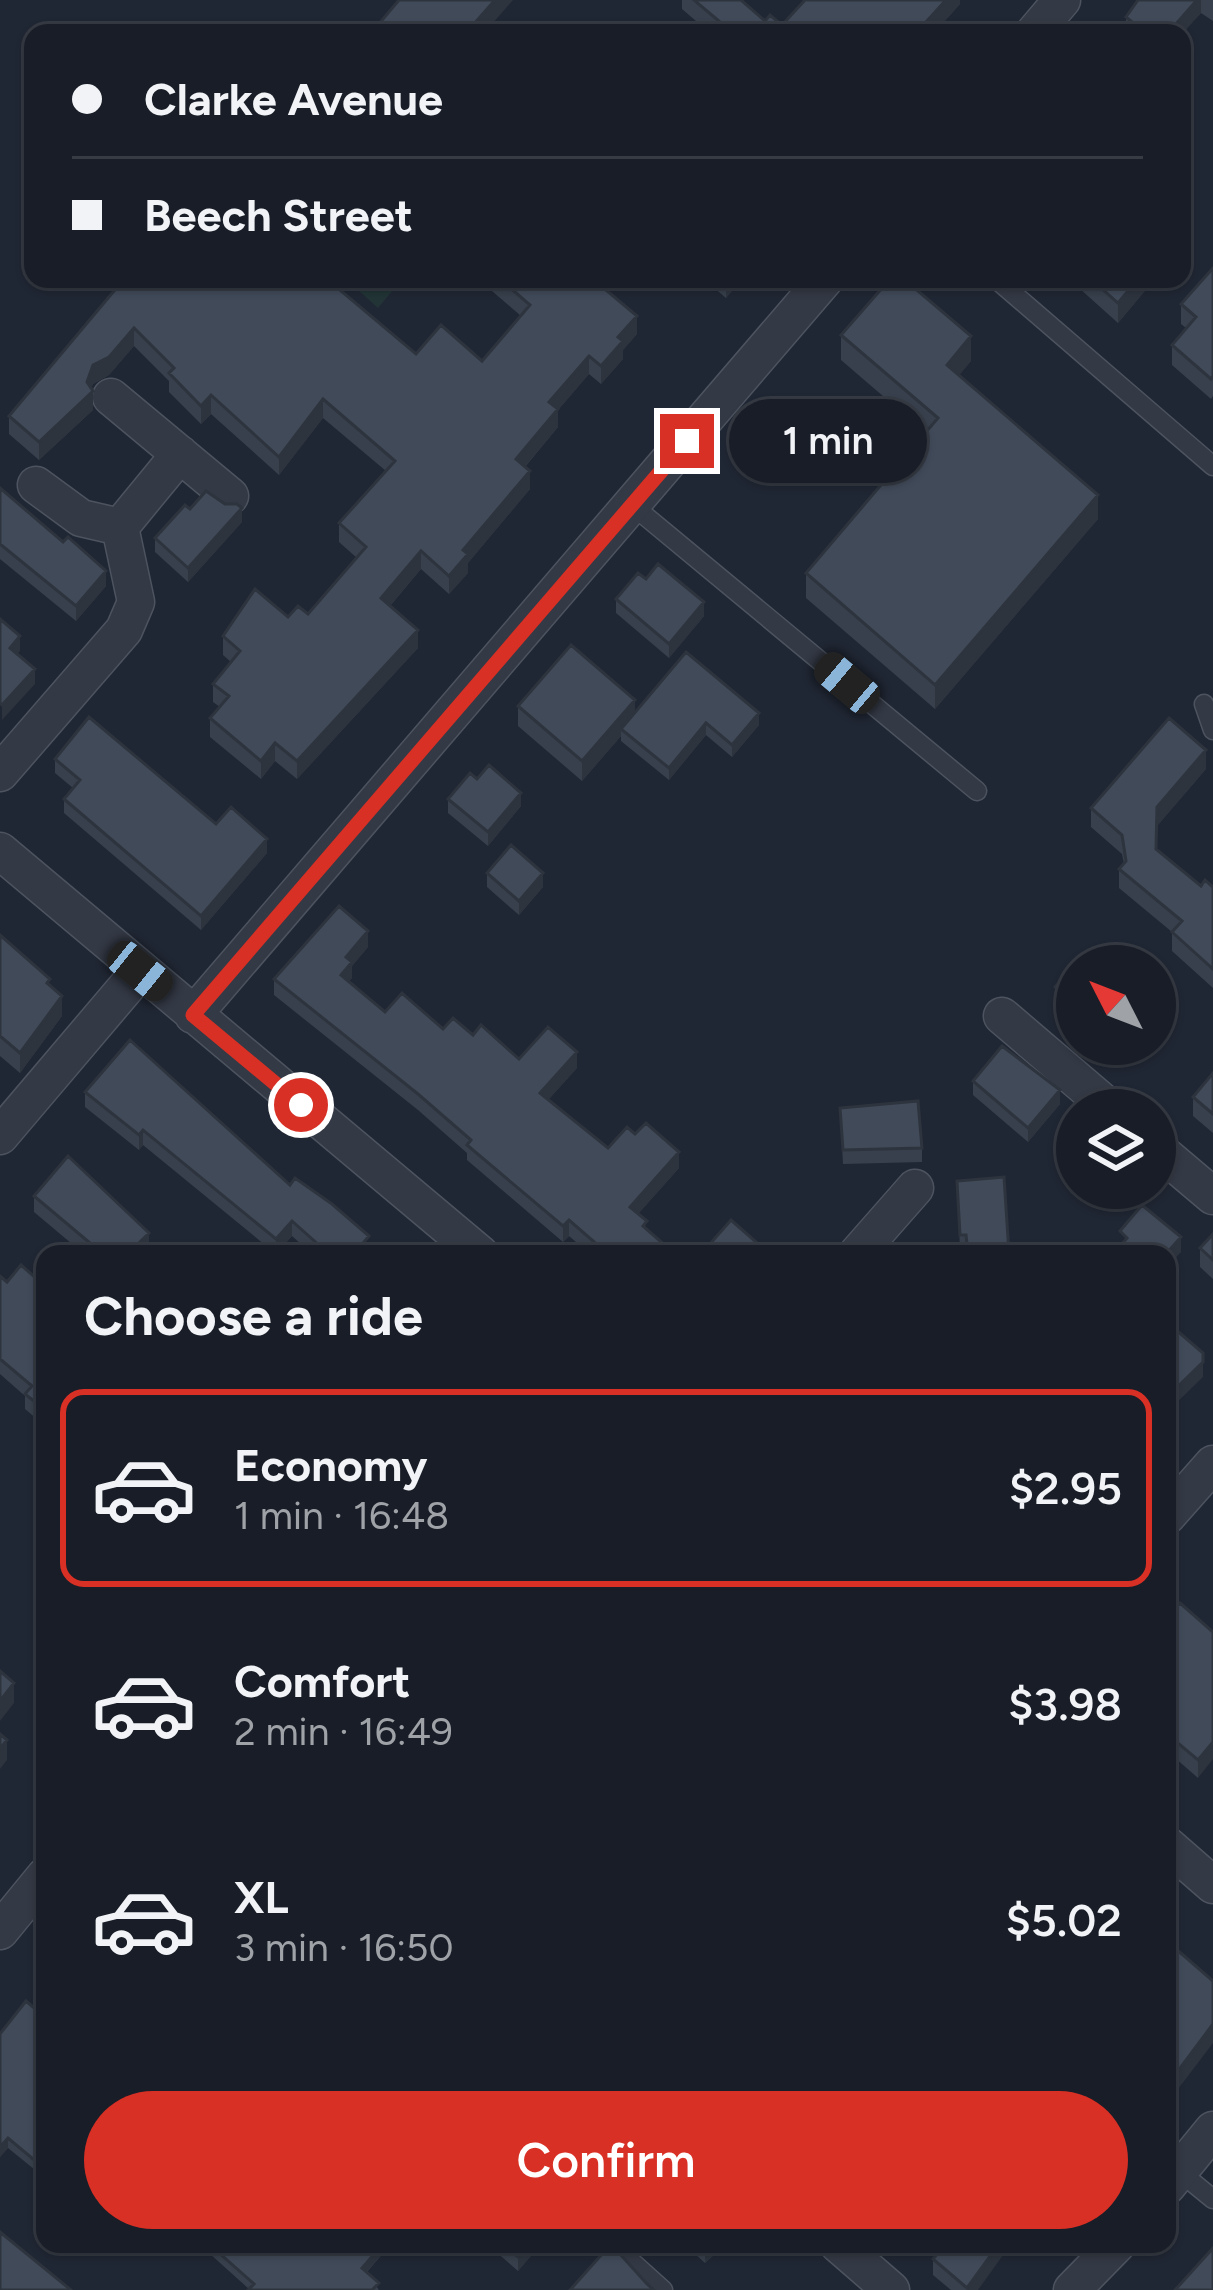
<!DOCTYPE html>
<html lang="en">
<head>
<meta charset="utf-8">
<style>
  body { margin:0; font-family:Figtree,sans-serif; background:#21262f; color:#f1f3f6; height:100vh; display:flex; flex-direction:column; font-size:45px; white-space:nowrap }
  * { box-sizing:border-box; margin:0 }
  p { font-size:39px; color:#9fa2a7 }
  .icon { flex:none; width:66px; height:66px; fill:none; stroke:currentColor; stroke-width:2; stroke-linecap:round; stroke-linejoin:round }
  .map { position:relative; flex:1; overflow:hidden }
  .details { position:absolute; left:36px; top:1245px; width:1140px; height:1008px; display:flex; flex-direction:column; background:#181d27; border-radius:24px; box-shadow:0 3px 9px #0004,0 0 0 3px #363b44 }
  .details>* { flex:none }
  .hud { position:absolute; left:24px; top:24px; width:1167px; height:264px; border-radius:24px; box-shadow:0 3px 9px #0004,0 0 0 3px #363b44; display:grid; align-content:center; height:264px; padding:0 48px; background:#181d27 }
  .needle { width:78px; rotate:312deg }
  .buttons { position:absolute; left:1056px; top:945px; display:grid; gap:24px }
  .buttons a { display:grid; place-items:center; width:120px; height:120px; border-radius:50%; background:#181d27; box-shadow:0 3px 9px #0004,0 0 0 3px #363b44; font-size:60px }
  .end { position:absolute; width:54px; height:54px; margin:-27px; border:15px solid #d93025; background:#fff; box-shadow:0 0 0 6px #fff }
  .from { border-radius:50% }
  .bubble { position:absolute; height:84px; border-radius:42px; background:#181d27; box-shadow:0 3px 9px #0004,0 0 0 3px #363b44; font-size:39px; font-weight:600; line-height:84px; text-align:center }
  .car { position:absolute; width:36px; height:72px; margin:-36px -18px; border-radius:15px; box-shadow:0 0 9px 3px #0007; background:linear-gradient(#222 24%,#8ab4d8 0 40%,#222 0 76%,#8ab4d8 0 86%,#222 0) }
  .hud b { display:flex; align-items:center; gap:42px; height:114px; font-size:45px }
  .hud b+b { border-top:3px solid #363b44 }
  .hud i { width:30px; height:30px; background:#f1f3f6 }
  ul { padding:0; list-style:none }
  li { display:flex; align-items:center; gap:36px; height:198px; margin:0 24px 18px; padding:0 24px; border:6px solid transparent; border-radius:24px }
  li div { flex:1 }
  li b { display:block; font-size:45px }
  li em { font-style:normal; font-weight:600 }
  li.active { border-color:#d93025 }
  li>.icon { width:108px; height:108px; stroke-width:1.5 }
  h2 { padding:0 48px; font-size:54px; line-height:144px }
  .primary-button { display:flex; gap:24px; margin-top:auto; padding:24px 48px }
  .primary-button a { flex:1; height:138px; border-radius:72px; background:#d93025; color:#fff; font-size:48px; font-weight:600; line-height:138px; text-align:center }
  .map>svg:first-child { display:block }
  .grass { fill:#223436 }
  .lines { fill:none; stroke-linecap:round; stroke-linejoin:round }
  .lane-casing { stroke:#4d5460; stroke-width:21 }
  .street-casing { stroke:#4d5460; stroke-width:39 }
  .lane { stroke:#333945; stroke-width:18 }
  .street { stroke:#333945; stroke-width:36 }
  .wall { fill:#38404d }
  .shaded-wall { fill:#2e343e }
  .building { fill:#414a59; stroke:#2e343e; stroke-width:3 }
  .route { stroke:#d93025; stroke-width:15 }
</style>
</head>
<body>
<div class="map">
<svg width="1213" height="2290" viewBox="0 0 1213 2290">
  <rect width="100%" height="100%" fill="#202734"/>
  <!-- grass -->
  <path class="grass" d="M346,279H402L378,308Z"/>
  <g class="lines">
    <defs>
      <path id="lane" d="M996,279L1213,466
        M632,505L977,791
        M1204,704L1213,730
        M1175,2168L1213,2199
        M612,2244L663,2290"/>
      <path id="street" d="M1034,33L1062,0
        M111,397L230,496
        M36,485L81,518L120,527
        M0,773L124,630L136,602L120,527L180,454
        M0,851L480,1254
        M193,1015L825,279
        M1002,1016L1112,1110
        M0,1136L140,971
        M1155,1147L1213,1196
        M857,1254L915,1188
        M1167,1516L1213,1464
        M1167,1845L1213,1885
        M0,1931L45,1876
        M1167,2186L1213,2130
        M838,2244L891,2290
        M1072,2290L1117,2244"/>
    </defs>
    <!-- lane casing -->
    <use href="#lane" class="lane-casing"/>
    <!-- street casing -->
    <use href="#street" class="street-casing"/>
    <!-- lane -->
    <use href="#lane" class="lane"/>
    <!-- street -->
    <use href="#street" class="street"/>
  </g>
  <!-- wall -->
  <path class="wall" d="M682,0H741L765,21L782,25L960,0V4L934,33H710L682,9Z
    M1138,0H1213V21L1201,13L1182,33H1126V17Z
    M1213,268V396L1211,399L1172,365V345L1186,328L1181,324V304Z
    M124,279L416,354L482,361L521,316L478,279H600L597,282L637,334L623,350V359L601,384L589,374L558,410V427L525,467L530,489L468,563V573L449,594L421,569L390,606L418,648L297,779L275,761L261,779L210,737V718L220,707L213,702V684L231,662L223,655V636L288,617L308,614L357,558L339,542V523L386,471L323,418L279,475L211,414L201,424L169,392V381L134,346L109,375L93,384L91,388L93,410L39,460L9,434V416Z
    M692,279H742L726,298L706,281L701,287Z
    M1079,279H1149V286L1118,323L1079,288Z
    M841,335L971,361L959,375L1098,519L935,709L806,598V573L926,433L841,360Z
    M0,488L106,586L76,621L0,559Z
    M190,509L242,522L188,582L155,552V538Z
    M616,599L704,616L669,658L616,613Z
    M518,706L635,713L759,725L732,757L706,735L669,780L621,741V736L582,781L518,726Z
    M55,759L267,853L201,930L64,813V799L73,788L55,773Z
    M1206,769L1157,826L1156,849L1201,886L1213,887V988L1172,951V932L1119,888V869L1124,864L1122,854L1091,827V808Z
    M448,799L521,806L488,846L448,813Z
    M487,873L543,887L519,915L487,887Z
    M0,935L50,986L62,1016L20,1073L0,1056Z
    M368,947L352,966V978L349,981L385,1012L473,1035L519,1059L577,1068L548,1100L608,1148L679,1168L638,1214L647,1230L675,1254H590L569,1236L563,1242L467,1160V1153L418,1110L274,995V979Z
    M1077,966V1021L1055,1000V987Z
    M1213,1073V1133L1193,1116V1097Z
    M973,1081L1060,1104L1028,1142L973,1095Z
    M85,1092L290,1185L376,1254H312L292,1236L276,1254L143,1145L139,1150L85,1107Z
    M840,1108L922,1148V1162L843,1164Z
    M1004,1177L1009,1254H967L966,1249H960L957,1181Z
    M34,1196L149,1248L147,1250L151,1254H84L34,1212Z
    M1213,1234V1279L1200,1267V1248Z
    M0,1276L7,1282L45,1286V1426L25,1409V1396L0,1374Z
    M1167,1606L1173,1611L1213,1632L1198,1778L1167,1751Z
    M1167,1941L1213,1981L1172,2097L1167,2093Z
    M45,2017V2178L8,2148L0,2157V2034Z
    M199,2244H391L367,2272L379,2290L249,2289Z
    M487,2244H541L518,2271Z
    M684,2244H726L705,2263Z
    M933,2259L978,2290H951L933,2275Z"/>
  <!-- shaded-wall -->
  <path class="shaded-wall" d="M495,0H513L484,33H466Z
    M946,0H960V4L934,33H916Z
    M1197,0H1201V13L1182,34L1168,33Z
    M1189,198V219L1182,226V206Z
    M726,279H742L726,298Z
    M1138,279H1149V286L1118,323V303Z
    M637,316V334L623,350V359L601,384V366L618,337Z
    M134,328V346L109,375L93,384L89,395L93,391V410L39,460V442L87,382L93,365Z
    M971,336V361L947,390V365Z
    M589,356V374L558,410V427L516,477V459L549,402Z
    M211,395V414L201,424V406Z
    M323,399V418L279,475V457Z
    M530,471V489L468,563V573L449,594V576L463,550Z
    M1098,495V519L935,709V685Z
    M242,508V522L188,582V568Z
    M421,551V569L381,616V598Z
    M106,571V586L76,621V606Z
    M704,602V616L669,658V644Z
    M418,630V648L297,779V761Z
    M20,636V651L10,663V648Z
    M35,669V684L2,720V705Z
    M635,700V720L621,729V736L582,781V761Z
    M759,713V725L732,757V745Z
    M706,723V735L669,780V768Z
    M275,743V761L261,779V761Z
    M1206,750V769L1157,826V807Z
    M521,793V806L488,846V832Z
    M267,839V853L201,930V916Z
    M543,873V887L519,915V901Z
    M368,931V947L352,966V978L341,991V975L346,957Z
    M62,996V1016L20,1073V1053Z
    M577,1052V1068L540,1109V1093Z
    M1060,1090V1104L1028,1142V1128Z
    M143,1130V1145L139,1150V1135Z
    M679,1152V1168L630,1223V1207Z
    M569,1220V1236L563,1242V1226Z
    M292,1221V1236L276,1254V1239Z
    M149,1233V1248L143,1254L139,1243Z
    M1181,1237V1252L1167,1268V1254Z
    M1203,1362V1377L1167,1412V1397Z
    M14,1683V1703L0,1721V1701Z
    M7,1740V1760L0,1769V1749Z
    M1213,1742V1759L1198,1778V1760Z
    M1213,2024V2043L1172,2097V2079Z
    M8,2138V2148L0,2157V2147Z
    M383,2244H391L362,2277V2268Z
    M529,2244H541L518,2271V2257Z
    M711,2244H726L705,2263V2249Z
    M999,2244H1011L978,2290H967Z"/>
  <!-- building -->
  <path class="building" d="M399,0H495L466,33H385L377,26Z
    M694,0H741L765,21L770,15L782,25L805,0H946L916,33H733Z
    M1138,0H1197L1168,33H1145L1126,17Z
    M1182,193L1189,198L1182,206Z
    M1213,268V376L1211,379L1172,345L1196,317L1181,304Z
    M124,279H327L416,354L441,325L482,361L530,305L500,279H593L637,316L618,337L623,341L601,366L589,356L549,402L558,409L516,459L530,471L463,550L468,554L449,576L421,551L381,598L418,630L297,761L275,743L261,761L210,718L229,696L213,684L240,651L223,636L255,589L288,617L298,606L308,614L366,547L339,523L395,461L323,399L279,457L211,395L201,406L169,373L174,368L134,328L109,357L93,365L87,382L93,391L39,442L9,416Z
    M890,279H904L971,336L947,365L1098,495L935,685L806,573L938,418L841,335Z
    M1091,279H1138L1118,303Z
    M0,488L63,542L68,537L106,571L76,606L0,544Z
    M206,491L225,504H237L242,508L188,568L155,538L185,505L190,509Z
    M658,564L704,602L669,644L616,599L638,573L646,579Z
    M0,619L20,636L10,648L35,669L2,705L0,703Z
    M571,645L635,700L582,761L518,706Z
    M686,652L759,713L732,745L706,723L669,768L621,729Z
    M89,717L216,824L231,807L267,839L201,916L64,799L80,780L55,759Z
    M1169,718L1206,750L1157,807L1156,849L1201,886L1205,880L1213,887V969L1172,932L1182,921L1119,869L1126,861L1122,835L1091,808Z
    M489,765L521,793L488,832L448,799L470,773L477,779Z
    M511,845L543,873L519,901L487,873Z
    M339,906L368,931L346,957L352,962L341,975L385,1012L402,993L443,1029L453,1018L473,1035L481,1025L519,1059L548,1027L577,1052L540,1093L608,1148L627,1127L635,1134L646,1123L679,1152L630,1207L647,1221L643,1226L675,1254H608L569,1220L563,1226L467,1145L471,1140L418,1094L274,979Z
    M0,935L50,979L47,983L62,996L20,1053L0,1036Z
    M1086,953L1099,966H1077V1007L1055,987Z
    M130,1040L290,1185L295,1178L332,1204L369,1236L364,1242L376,1254H329L292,1221L276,1239L143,1130L139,1135L85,1092Z
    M1002,1046L1060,1090L1028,1128L973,1081Z
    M1213,1073V1114L1193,1097Z
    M918,1101L922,1148L843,1150L840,1108Z
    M68,1156L149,1233L139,1243L151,1254H103L34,1196Z
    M1004,1177L1009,1253L968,1254L966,1235H960L957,1181Z
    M1142,1205L1181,1237L1166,1254H1113L1127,1238L1120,1231Z
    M731,1220L763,1248L758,1254H701Z
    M1213,1234V1260L1200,1248Z
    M21,1265L45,1286V1410L25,1394L32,1386L0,1359V1276L7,1282Z
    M1167,1322L1203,1353V1362L1167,1397Z
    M1180,1603L1213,1632V1742L1198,1760L1167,1734V1606L1173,1611Z
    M0,1671L14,1683L0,1701Z
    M0,1734L7,1740L0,1749Z
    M1167,1941L1213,1981V2024L1172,2079L1167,2074Z
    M26,2001L45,2017V2169L8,2138L0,2147V2034Z
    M0,2232L71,2290H0Z
    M209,2244H383L362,2268L379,2283L372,2290H248L254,2284Z
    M502,2244H529L518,2257Z
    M611,2244L647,2284L654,2290H570Z
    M945,2244H999L967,2288L933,2259Z
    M1213,2248V2290H1175Z"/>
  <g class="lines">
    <!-- route -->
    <path class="route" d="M301,1105L193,1015L687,441"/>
  </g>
</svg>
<div class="buttons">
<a><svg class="needle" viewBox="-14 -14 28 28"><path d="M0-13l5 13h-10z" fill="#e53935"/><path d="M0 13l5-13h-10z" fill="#9fa2a7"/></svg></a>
<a><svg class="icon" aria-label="layers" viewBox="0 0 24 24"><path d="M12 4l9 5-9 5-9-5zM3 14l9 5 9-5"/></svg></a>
</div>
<i class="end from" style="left:301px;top:1105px"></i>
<i class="end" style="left:687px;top:441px"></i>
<div class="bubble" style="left:729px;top:399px;width:198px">1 min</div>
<i class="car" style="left:847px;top:683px;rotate:310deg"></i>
<i class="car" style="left:140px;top:971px;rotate:129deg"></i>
<div class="hud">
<b><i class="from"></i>Clarke Avenue</b>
<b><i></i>Beech Street</b>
</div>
<section class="details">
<h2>Choose a ride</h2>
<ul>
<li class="active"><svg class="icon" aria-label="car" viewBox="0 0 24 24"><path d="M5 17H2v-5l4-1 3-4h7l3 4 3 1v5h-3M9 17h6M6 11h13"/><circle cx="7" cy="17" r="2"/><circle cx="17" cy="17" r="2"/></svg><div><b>Economy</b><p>1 min · 16:48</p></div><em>$2.95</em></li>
<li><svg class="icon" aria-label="car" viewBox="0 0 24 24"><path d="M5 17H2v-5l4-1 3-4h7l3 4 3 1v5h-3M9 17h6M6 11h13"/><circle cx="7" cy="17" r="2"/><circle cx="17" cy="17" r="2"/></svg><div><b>Comfort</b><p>2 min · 16:49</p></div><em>$3.98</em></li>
<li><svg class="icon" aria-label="car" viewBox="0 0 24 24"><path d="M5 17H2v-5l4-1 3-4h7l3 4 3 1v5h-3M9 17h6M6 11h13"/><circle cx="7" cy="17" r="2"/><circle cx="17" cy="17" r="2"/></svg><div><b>XL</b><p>3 min · 16:50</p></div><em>$5.02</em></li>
</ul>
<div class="primary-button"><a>Confirm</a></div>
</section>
</div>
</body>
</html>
